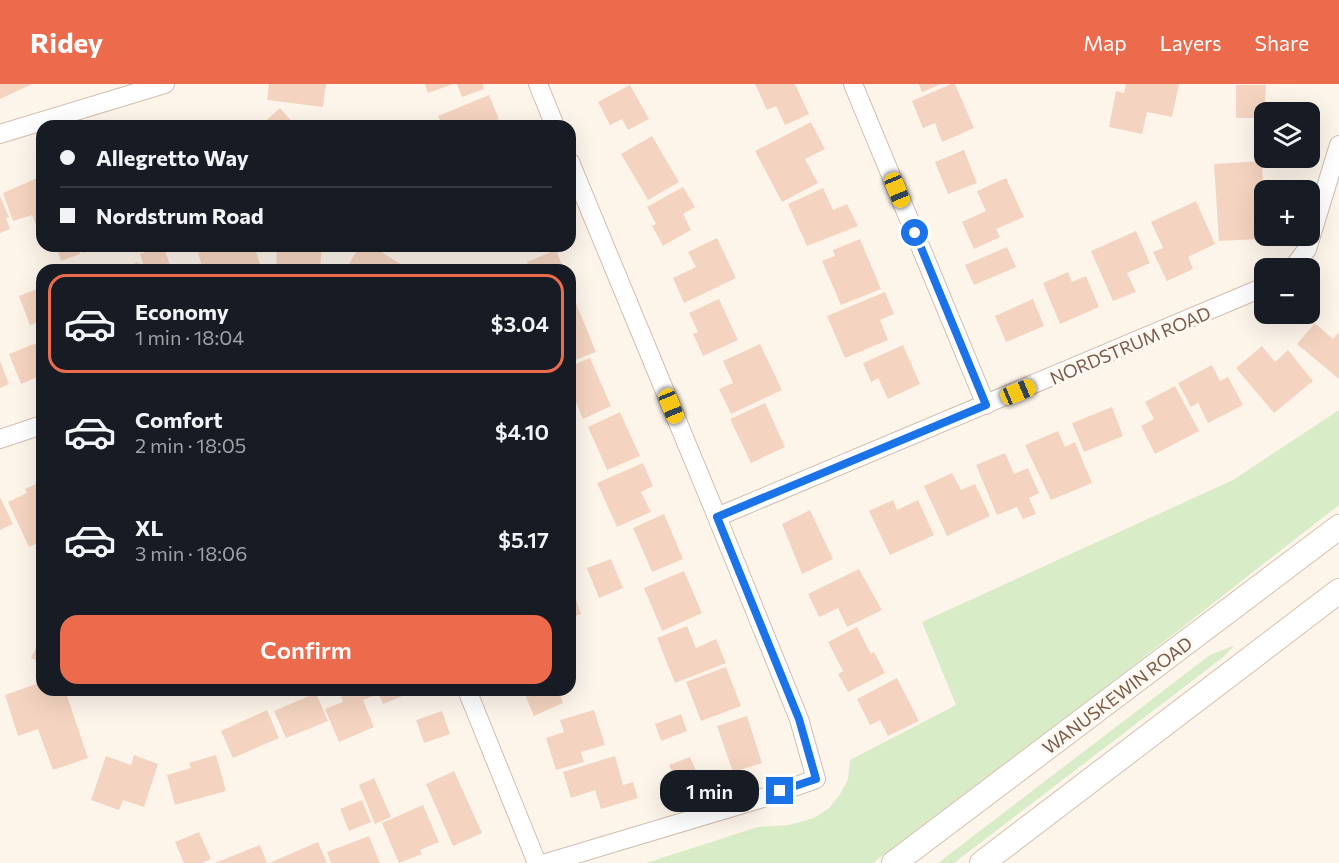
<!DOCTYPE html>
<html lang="en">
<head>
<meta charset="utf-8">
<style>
  body { margin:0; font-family:Commissioner,sans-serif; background:#20242c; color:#f1f3f6; height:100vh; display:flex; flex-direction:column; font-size:22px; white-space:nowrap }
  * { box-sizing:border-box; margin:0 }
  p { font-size:20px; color:#9ea1a6 }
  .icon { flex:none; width:33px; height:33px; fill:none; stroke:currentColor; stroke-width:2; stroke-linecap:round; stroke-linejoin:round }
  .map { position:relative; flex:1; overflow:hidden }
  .drawer { position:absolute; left:36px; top:180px; width:540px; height:432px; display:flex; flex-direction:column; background:#171b24; border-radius:18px; box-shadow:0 6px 24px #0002 }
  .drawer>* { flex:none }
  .guide { position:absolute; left:36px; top:36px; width:540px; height:132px; border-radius:18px; box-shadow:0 6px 24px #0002; display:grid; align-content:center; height:132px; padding:0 24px; background:#171b24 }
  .tools { position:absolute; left:1254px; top:18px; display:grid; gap:12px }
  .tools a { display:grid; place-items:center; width:66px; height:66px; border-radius:12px; background:#171b24; box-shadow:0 6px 24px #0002; font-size:30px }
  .end { position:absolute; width:27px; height:27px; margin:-14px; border:8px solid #1a73e8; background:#fff; box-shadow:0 0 0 3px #fff }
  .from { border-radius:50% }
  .bubble { position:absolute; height:42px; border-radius:18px; background:#171b24; box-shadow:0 6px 24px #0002; font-size:20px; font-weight:600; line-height:42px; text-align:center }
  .car { position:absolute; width:18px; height:36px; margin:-18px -9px; border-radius:8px; box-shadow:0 0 4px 2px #0007; background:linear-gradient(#f5c518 24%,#345 0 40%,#f5c518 0 76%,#345 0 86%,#f5c518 0) }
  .guide b { display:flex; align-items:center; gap:21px; height:57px; font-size:22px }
  .guide b+b { border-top:2px solid #363941 }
  .guide i { width:15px; height:15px; background:#f1f3f6 }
  ul { padding:10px 0 0; list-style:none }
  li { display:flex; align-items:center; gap:18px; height:99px; margin:0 12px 9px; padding:0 12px; border:3px solid transparent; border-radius:18px }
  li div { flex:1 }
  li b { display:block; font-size:22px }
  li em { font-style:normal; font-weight:600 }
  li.active { border-color:#eb6b4c }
  li>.icon { width:54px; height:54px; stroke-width:1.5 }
  .action { display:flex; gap:12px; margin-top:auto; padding:12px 24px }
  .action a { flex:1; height:69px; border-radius:18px; background:#eb6b4c; color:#fff; font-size:24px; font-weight:600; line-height:69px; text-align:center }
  header { display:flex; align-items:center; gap:36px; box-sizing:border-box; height:84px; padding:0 30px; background:#eb6b4c; color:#fff }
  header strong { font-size:28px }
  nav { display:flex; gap:33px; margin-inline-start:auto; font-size:21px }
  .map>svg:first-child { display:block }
  .green { fill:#d7ecc7 }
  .building { fill:#f4d4c0 }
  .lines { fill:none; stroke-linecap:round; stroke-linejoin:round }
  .street-casing { stroke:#d1bdae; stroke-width:20 }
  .secondary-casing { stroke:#d6bfae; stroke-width:26 }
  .street { stroke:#fff; stroke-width:18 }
  .secondary { stroke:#fff; stroke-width:24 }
  .route { stroke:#1a73e8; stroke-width:8 }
  .labels { text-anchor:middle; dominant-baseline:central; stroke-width:6; stroke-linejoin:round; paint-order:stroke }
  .street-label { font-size:18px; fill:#7a5b4b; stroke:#fff9f1 }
</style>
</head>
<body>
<header>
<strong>Ridey</strong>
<nav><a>Map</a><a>Layers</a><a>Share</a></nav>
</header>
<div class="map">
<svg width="1339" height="779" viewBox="0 0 1339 779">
  <rect width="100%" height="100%" fill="#fdf5ea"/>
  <!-- green -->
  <path class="green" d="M1339,326V421L1116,595L873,779H646L758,743L789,741L814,734L829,724L839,712L848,695L850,676L956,621L922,538L1233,396Z
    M1235,561L1222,574L954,779H938L1210,571Z"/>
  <!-- building -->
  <path class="building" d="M0,0H32L0,15Z
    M269,0H326L323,23L267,16Z
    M425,0H453L428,9Z
    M457,0H483L484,5L462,13Z
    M755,0H795L809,30L785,41L776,22L767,26Z
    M919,0H941L922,8Z
    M951,0H955L974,44L942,58L935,39L923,44L912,17Z
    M1126,0H1179L1172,33L1147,28L1142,50L1109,43L1116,7L1124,9Z
    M630,1L649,35L628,46L622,35L610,41L598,18Z
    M1236,1H1266L1264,34H1236Z
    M489,11L499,35L488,39L489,42H443L438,32Z
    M280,24L296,42H260Z
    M811,38L825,65L805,75L818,99L782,118L755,67Z
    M652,52L679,98L648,116L621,70Z
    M964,66L977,99L948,110L935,78Z
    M1262,77L1264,139H1260L1261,155L1219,157L1214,80Z
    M42,92V147L39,149L32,131L13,137L3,109Z
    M1006,94L1024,133L996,145L1000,153L974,165L962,138L986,127L977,107Z
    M683,103L695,123L683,130L691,146L663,162L652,142L656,140L647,123Z
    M823,104L833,126L847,120L858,142L807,162L788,120Z
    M0,112L9,133L6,134L10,145L0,149Z
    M1196,117L1215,160L1188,173L1193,185L1167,197L1153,168L1163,164L1151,138Z
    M1136,147L1150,179L1127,189L1136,208L1113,217L1091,167Z
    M717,154L736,194L684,219L673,194L696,183L688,168Z
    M860,155L881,205L841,221L822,177L835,172L833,166Z
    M56,162H77L80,170L61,177Z
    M81,162H103L84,169Z
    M163,162L172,186H145L140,170Z
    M220,162H254L262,186H203L198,169Z
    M277,162H322L320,186H276Z
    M360,162H372L410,186H345Z
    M1007,163L1016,183L974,201L965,181Z
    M556,166L564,186H530L527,178Z
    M138,178L141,186H118Z
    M1068,188L1072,198L1086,192L1099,223L1060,240L1043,199Z
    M37,205L42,218V237L30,241L19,212Z
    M885,208L894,230L880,236L888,256L845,274L827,232Z
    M719,215L738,256L703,272L693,250L698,248L689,229Z
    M1033,215L1044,242L1006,258L995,232Z
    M576,219L596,268L570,278V221Z
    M1315,239L1333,255L1339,248V295L1297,260Z
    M42,257V291L21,300L9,270Z
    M760,260L782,306L731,330L719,305L733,299L723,277Z
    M903,261L920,300L888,315L878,294L871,298L863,279Z
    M1262,262L1275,278L1288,266L1313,297L1274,329L1236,284Z
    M590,274L611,322L583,335L570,304V282Z
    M0,277L9,300L0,304Z
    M1212,281L1220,297L1228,293L1243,321L1208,339L1198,319L1191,323L1178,299Z
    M1175,302L1199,347L1155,370L1141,342L1154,335L1145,318Z
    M765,319L785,363L751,379L730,335Z
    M1112,323L1123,352L1084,368L1072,339Z
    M620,328L640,372L607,386L588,343Z
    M1058,347L1065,363L1075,358L1092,399L1051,416L1025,361Z
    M1005,369L1014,390L1028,384L1039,409L1029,414L1036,430L1023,435L1017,423L997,431L976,381Z
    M643,379L653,402L641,408L651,428L617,443L597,399Z
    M952,389L961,406L975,400L990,432L947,452L924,402Z
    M42,397V457L29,463L8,418L27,409L25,405Z
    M0,413L13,440L0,446Z
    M893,416L897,426L918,416L934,451L890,471L869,427Z
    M810,426L833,475L802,490L782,440Z
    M664,430L683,475L652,488L633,444Z
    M611,475L623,504L599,514L587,484Z
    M859,485L882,526L847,543L838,524L819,533L808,510Z
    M684,487L702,529L662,547L644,504Z
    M572,505L581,530L570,534V506Z
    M687,542L696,564L716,555L726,579L675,599L657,554Z
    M857,543L871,570L874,568L885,589L848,608L838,590L843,587L828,558Z
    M42,551V579L31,574Z
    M726,583L741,622L701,637L686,598Z
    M897,594L919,637L888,652L880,636L870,641L857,615Z
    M42,598V606H65L88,674L53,686L38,645L18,652L5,611Z
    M348,606H373L375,611L363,616L374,643L339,658L325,625L343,618L341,613L349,610Z
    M377,606H417L383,620Z
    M523,606H558L563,619L534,632Z
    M316,609L328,637L286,654L274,627Z
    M267,626L279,654L233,674L221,647Z
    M594,626L605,661L581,668L584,678L556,686L546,654L564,648L560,636Z
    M442,627L450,650L424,659L416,636Z
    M681,630L687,647L661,657L655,640Z
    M747,632L762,679L733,688L717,642Z
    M134,671L158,680L144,723L123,716L119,726L91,716L106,672L131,681Z
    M216,671L226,707L175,721L167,691L191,684L189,679Z
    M615,672L623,701L633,698L638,714L601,725L595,706L571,714L563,688Z
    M690,673L700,696L679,705L669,681Z
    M454,687L482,749L453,762L426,700Z
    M374,694L391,733L375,740L359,701Z
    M362,716L371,738L349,747L340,725Z
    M423,721L439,758L420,766L422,770L399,779L382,739Z
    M199,748L211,775L202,779H184L175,758Z
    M369,752L380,779H331L327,768Z
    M318,758L327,779H269Z
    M260,761L267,779H215Z"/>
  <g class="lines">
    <defs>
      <path id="street" d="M538,0L555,42
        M853,0L986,321
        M0,50L165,0
        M570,78L717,433
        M1293,184L1307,165L1339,61
        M0,355L42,341
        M467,606L537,779
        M546,779L763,714L816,695L799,635L717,433L1264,203"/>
      <path id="secondary" d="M894,779L1339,443
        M982,779L1339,507"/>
    </defs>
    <!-- street casing -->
    <use href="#street" class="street-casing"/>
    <!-- secondary casing -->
    <use href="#secondary" class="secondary-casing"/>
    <!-- street -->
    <use href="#street" class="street"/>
    <!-- secondary -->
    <use href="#secondary" class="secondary"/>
  </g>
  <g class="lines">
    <!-- route -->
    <path class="route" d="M780,707L816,695L799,635L717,433L986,321L915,149"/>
  </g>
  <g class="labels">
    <!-- street labels -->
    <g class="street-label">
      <text transform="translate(1130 261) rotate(-23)">NORDSTRUM ROAD</text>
      <text transform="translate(1117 611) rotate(-37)">WANUSKEWIN ROAD</text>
    </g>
  </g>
</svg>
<div class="tools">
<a><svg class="icon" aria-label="layers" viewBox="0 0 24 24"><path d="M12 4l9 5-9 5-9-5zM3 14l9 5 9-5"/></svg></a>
<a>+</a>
<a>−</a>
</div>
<i class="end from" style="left:915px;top:149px"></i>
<i class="end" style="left:780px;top:707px"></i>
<div class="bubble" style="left:660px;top:686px;width:99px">1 min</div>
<i class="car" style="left:897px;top:106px;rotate:158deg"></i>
<i class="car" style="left:1018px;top:308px;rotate:67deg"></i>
<i class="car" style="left:671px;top:322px;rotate:158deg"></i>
<div class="guide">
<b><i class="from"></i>Allegretto Way</b>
<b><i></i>Nordstrum Road</b>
</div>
<section class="drawer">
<ul>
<li class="active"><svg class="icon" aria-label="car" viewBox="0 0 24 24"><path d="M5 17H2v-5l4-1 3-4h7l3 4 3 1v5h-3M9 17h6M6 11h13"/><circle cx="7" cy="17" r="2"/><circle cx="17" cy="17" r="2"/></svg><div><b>Economy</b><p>1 min · 18:04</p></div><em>$3.04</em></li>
<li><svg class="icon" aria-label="car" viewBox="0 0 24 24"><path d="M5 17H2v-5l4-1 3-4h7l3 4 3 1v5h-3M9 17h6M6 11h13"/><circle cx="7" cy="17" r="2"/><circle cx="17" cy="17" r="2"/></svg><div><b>Comfort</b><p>2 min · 18:05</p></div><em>$4.10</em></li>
<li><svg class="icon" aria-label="car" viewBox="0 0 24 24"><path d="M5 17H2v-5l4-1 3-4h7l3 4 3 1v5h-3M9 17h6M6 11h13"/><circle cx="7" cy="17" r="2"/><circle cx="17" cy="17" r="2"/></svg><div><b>XL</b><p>3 min · 18:06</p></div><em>$5.17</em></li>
</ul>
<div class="action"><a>Confirm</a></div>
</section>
</div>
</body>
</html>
